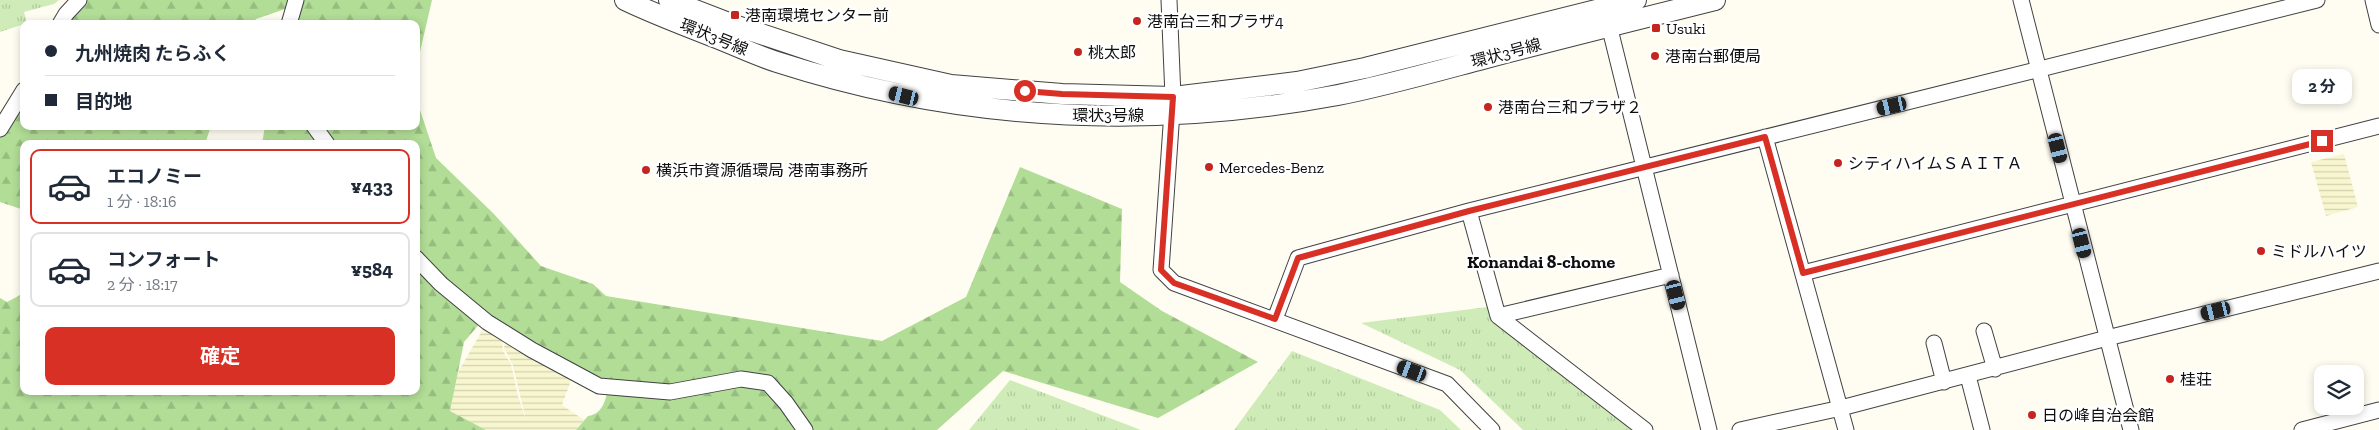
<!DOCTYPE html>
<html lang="ja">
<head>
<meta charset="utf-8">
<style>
  body { margin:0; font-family:"Zilla Slab","Noto Sans JP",serif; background:#f2f2f3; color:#1f2937; height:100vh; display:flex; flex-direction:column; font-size:19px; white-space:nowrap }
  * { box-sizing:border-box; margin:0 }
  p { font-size:16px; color:#747a83 }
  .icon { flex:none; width:28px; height:28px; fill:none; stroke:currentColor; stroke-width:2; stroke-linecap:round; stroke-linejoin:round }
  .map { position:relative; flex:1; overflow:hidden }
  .details { position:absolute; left:20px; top:140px; width:400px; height:255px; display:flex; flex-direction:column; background:#fff; border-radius:10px; box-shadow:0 2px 8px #0003 }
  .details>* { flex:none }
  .banner { position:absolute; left:20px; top:20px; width:400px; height:110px; border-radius:10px; box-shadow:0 2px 8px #0003; display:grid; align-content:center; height:110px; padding:0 25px; background:#fff }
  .controls { position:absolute; left:2314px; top:365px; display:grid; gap:10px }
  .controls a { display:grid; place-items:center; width:50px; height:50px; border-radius:10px; background:#fff; box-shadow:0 2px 8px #0003; font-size:25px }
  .end { position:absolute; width:22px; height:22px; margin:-11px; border:6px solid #d93025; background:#fff; box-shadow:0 0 0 2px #fff }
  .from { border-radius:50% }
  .bubble { position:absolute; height:35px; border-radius:10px; background:#fff; box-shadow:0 2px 8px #0003; font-size:16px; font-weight:700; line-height:35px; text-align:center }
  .car { position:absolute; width:15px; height:30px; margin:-15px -8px; border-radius:6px; box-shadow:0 0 4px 1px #0007; background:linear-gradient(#222 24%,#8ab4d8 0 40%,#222 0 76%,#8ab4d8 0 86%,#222 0) }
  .banner b { display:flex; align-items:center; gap:18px; height:48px; font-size:19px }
  .banner b+b { border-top:1px solid #e0e1e3 }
  .banner i { width:12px; height:12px; background:#1f2937 }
  ul { padding:9px 0 0; list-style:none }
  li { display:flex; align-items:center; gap:15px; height:75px; margin:0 10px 8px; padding:0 15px; border:2px solid #e0e1e3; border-radius:10px }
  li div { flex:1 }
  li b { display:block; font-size:19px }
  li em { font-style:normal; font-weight:700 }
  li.active { border-color:#d93025 }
  li>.icon { width:45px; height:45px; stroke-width:1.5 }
  .action { display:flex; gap:10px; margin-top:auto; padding:10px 25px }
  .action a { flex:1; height:58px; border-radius:10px; background:#d93025; color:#fff; font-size:20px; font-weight:700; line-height:58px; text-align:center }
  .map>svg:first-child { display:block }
  .farmland { fill:url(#farmland-rules) }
  .grass { fill:url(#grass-tufts) }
  .forest { fill:url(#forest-firs) }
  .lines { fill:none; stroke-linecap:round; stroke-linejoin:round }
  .minor-casing { stroke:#424242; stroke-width:17 }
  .tertiary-casing { stroke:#424242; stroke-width:22 }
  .minor { stroke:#fff; stroke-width:15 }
  .tertiary { stroke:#fff; stroke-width:20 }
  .route { stroke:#d93025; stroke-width:6 }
  .poi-dot { fill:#c6241f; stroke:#fff; stroke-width:2 }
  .labels { text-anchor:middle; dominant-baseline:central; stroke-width:5; stroke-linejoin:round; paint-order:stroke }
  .poi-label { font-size:16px; fill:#0f0f0f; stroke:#fff; text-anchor:start }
  .street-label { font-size:16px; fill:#0f0f0f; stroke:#fff }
  .neighbourhood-label { font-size:18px; font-weight:bold; fill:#0f0f0f; stroke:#fff }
</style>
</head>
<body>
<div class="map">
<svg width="2379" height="430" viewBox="0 0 2379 430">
  <defs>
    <pattern id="farmland-rules" width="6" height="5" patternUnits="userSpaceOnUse" patternTransform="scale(1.25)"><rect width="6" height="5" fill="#f7f6cf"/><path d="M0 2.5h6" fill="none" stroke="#d3d2b1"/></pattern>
    <pattern id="grass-tufts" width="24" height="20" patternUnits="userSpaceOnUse" patternTransform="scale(1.25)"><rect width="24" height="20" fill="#cfecb8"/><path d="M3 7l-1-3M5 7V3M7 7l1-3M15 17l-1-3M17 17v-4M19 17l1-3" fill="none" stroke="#b1c99d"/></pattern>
    <pattern id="forest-firs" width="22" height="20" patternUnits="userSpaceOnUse" patternTransform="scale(1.25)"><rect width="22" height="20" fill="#b1dd96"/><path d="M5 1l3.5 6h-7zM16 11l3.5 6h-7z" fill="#97bc80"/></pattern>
  </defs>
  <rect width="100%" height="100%" fill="#fffdf1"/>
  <!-- farmland -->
  <path class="farmland" d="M2344,154L2358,207L2326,216L2311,162Z
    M487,322L502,339L503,351L511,364L518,396L526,420L513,366L504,347L507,334L574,372L562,405L584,420L576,430H486L450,411L457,374Z"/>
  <!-- grass -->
  <path class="grass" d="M0,0H59L54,4L24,12L27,23L0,32Z
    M1495,306L1645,430H1523L1460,370L1361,323Z
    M1292,351L1440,410L1461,430H1234Z
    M1010,380L1141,430H969Z"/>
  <!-- forest -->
  <path class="forest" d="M78,0H432L416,69V24H289L294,6L256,19L253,24H61Z
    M24,89V126H211L205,144H24V210L0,202V128Z
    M416,98L436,158L493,213L541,266L593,284L606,296L882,341L966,297L1020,167L1122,209L1120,282L1162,311L1258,362L1158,418L1003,371L937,430H576L588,416C604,414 607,397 608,383L487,315L464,342L450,411L486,430H0V298L7,302L24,293V391H416V144H262L265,126H416Z"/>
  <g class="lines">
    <defs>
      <path id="minor" d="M1169,0L1173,97L1161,270L1174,283L1447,384L1492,430
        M2021,0L2131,430
        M2373,0L2379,25
        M1607,17L1709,430
        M60,24L66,14L79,0
        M289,24L296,0
        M314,126L327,144
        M0,129L24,90
        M1765,137L1846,430
        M1469,211L1498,316L1671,275
        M416,258L441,284L487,322L532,350L599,386L670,392L741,379L768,383L786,403L805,430
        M1803,273L2379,126
        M1498,316L1645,430
        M1275,319L1298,258L1469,211L2317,0
        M1984,331L1995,369
        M1934,343L1944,382
        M1968,376L1982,430
        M1740,430L1841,408L2107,338L2379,271
        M2302,430L2379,410"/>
      <path id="tertiary" d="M625,0C654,14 684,25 714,37C735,45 755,55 777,62C960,121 1149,130 1338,95C1388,85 1437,71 1486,58C1562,38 1639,19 1715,0
        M669,0L734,25L839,60L951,85L1062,94L1173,97L1297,82L1365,68L1636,0"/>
    </defs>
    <!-- minor casing -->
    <use href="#minor" class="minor-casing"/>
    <!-- tertiary casing -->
    <use href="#tertiary" class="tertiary-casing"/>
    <!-- minor -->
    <use href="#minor" class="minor"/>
    <!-- tertiary -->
    <use href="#tertiary" class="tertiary"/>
  </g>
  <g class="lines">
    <!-- route -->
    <path class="route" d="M1025,91L1062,94L1173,97L1161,270L1174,283L1275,319L1298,258L1469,211L1765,137L1803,273L2322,141"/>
  </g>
  <!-- markers -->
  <g class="poi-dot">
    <rect x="730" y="10" width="10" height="10" rx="2.5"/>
    <circle cx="1137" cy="21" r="5"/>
    <rect x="1651" y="23" width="10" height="10" rx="2.5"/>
    <circle cx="1078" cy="52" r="5"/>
    <circle cx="1655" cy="56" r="5"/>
    <circle cx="1488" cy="107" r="5"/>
    <circle cx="1838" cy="163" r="5"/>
    <circle cx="1209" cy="167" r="5"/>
    <circle cx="646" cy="170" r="5"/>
    <circle cx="2261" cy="251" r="5"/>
    <circle cx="2170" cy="379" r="5"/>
    <circle cx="2032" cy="415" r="5"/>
  </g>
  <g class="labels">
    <!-- poi labels -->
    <g class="poi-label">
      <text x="745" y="15">港南環境センター前</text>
      <text x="1147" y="21">港南台三和プラザ4</text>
      <text x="1666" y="28">Usuki</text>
      <text x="1088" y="52">桃太郎</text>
      <text x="1665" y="56">港南台郵便局</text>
      <text x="1498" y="107">港南台三和プラザ２</text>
      <text x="1848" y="163">シティハイムＳＡＩＴＡ</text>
      <text x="1219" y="167">Mercedes-Benz</text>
      <text x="656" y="170">横浜市資源循環局 港南事務所</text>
      <text x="2271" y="251">ミドルハイツ</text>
      <text x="2180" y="379">桂荘</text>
      <text x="2042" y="415">日の峰自治会館</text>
    </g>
    <!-- street labels -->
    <g class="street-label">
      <text transform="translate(714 37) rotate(22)">環状3号線</text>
      <text transform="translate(1506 53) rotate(-15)">環状3号線</text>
      <text x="1108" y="115">環状3号線</text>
    </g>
    <!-- neighbourhood labels -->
    <g class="neighbourhood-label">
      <text x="1541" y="262">Konandai 8-chome</text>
    </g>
  </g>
</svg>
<div class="controls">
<a><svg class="icon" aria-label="layers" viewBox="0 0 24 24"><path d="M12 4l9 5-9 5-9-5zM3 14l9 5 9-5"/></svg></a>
</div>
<i class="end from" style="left:1025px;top:91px"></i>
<i class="end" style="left:2322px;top:141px"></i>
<div class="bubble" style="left:2292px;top:69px;width:60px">2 分</div>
<i class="car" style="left:904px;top:96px;rotate:284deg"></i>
<i class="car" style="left:1892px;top:106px;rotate:257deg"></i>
<i class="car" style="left:2058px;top:148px;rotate:166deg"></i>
<i class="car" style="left:2082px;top:243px;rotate:166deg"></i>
<i class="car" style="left:1676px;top:295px;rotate:166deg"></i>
<i class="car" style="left:2216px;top:311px;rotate:256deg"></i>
<i class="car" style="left:1412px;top:371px;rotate:291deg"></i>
<div class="banner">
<b><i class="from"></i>九州焼肉 たらふく</b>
<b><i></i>目的地</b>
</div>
<section class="details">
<ul>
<li class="active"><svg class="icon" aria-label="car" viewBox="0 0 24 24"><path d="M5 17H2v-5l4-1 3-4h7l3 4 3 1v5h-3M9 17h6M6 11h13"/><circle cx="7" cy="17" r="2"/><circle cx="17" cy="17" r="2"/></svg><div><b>エコノミー</b><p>1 分 · 18:16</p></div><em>¥433</em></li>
<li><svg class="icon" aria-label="car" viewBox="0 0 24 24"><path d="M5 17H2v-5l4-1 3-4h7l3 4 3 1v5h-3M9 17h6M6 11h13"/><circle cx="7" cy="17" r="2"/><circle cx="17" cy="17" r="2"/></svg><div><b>コンフォート</b><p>2 分 · 18:17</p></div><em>¥584</em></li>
</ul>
<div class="action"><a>確定</a></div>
</section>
</div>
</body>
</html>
